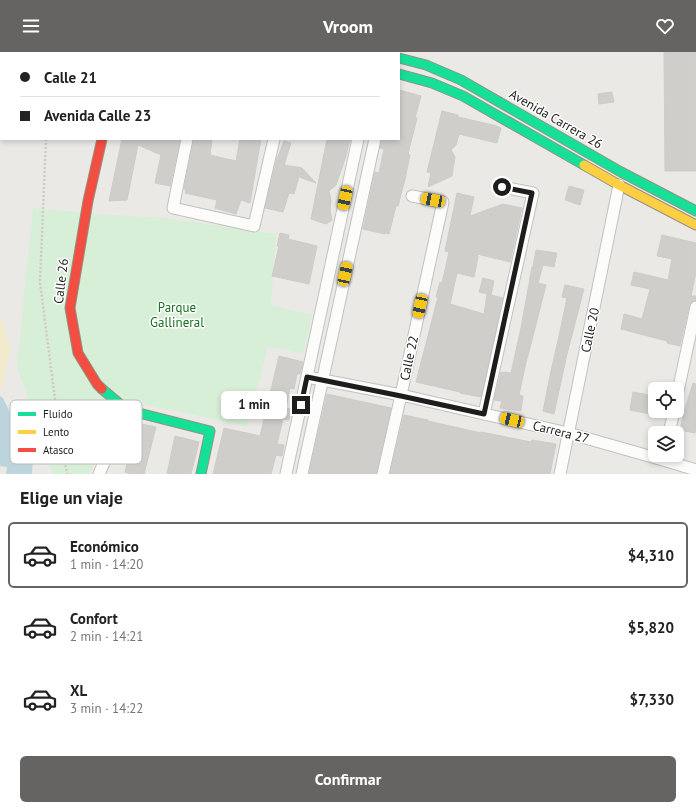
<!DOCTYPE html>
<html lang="es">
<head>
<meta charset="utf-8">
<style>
  body { margin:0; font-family:"PT Sans",sans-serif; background:#f2f2f2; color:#222; height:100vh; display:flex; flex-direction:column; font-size:15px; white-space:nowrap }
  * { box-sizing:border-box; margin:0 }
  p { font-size:13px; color:#767676 }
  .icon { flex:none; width:22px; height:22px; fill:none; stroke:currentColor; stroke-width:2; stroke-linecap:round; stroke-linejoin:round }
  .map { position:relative; height:422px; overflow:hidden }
  .drawer { display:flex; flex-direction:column; background:#fff; flex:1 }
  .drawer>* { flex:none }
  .hud { position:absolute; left:0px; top:0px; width:400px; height:88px; box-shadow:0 2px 6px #0003; display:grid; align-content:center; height:88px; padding:0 20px; background:#fff }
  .buttons { position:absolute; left:648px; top:330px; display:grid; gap:8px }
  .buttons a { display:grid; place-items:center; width:36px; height:36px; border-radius:6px; background:#fff; box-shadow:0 2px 6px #0003; font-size:20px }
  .end { position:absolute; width:18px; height:18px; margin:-9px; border:5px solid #1d1d1d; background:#fff; box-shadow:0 0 0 2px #fff }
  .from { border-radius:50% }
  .bubble { position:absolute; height:28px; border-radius:6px; background:#fff; box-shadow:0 2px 6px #0003; font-size:13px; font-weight:700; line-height:28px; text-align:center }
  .car { position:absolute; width:12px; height:24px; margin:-12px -6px; border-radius:5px; box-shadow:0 0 3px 1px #0007; background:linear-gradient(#f5c518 24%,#345 0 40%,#f5c518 0 76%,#345 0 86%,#f5c518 0) }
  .hud b { display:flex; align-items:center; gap:14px; height:38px; font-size:15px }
  .hud b+b { border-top:1px solid #e0e0e0 }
  .hud i { width:10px; height:10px; background:#222 }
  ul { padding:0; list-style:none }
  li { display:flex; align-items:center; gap:12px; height:66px; margin:0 8px 6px; padding:0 12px; border:2px solid transparent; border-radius:6px }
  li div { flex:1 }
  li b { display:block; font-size:15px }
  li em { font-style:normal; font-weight:700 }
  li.current { border-color:#656463 }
  li>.icon { width:36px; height:36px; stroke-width:1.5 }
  h2 { padding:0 20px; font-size:18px; line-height:48px }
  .cta { display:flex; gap:8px; margin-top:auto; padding:8px 20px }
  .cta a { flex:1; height:46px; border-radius:6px; background:#656463; color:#fff; font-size:16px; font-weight:700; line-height:46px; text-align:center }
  header { display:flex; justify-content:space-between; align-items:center; height:52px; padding:0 20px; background:#656463; color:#fff; font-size:18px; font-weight:700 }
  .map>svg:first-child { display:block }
  .sand { fill:#f2eacc }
  .park { fill:#d6efd6 }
  .water { fill:#bcd5dc }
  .building { fill:#d0cecb; stroke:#cecbc8 }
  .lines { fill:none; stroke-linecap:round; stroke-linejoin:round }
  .street-casing { stroke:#c2c1c0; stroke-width:13 }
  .fast-casing { stroke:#929380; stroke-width:11 }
  .slow-casing { stroke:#929380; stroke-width:11 }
  .jam-casing { stroke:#929380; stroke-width:11 }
  .path { stroke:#d4c8c7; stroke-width:2.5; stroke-dasharray:2 2; stroke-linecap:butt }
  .street { stroke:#fcfcfb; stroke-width:11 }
  .fast { stroke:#16e098; stroke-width:9 }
  .slow { stroke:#ffcf43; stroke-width:9 }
  .jam { stroke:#f24e42; stroke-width:9 }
  .route { stroke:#1d1d1d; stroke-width:5 }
  .labels { text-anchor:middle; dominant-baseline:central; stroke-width:3; stroke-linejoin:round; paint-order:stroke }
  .street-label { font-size:13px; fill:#1d1d1d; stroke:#fff }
  .park-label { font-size:13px; fill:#15711d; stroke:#fff }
  .key { fill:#fff; stroke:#bbb; stroke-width:1 }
  .key-label { font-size:11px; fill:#1d1d1d }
</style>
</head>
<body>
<header><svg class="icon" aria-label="menu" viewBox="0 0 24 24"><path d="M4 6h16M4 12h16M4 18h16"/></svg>Vroom<svg class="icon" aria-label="heart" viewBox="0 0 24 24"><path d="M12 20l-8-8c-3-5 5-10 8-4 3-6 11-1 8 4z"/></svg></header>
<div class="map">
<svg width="696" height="422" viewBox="0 0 696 422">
  <rect width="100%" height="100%" fill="#ebe9e6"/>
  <!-- sand -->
  <path class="sand" d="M0,262L10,295L2,337L0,338Z"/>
  <!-- park -->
  <path class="park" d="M33,156L97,162L166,166L276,182L271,253L312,263L303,301L268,295L247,374L124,348L89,422H53L17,314Z"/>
  <!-- water -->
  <path class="water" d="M0,344L3,346L33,407L32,422H6L7,415L0,414Z"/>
  <!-- building -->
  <path class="building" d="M664,0H696V119H665Z
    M399,38L421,44L415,66H417L408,102L410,103L405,127L398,154H396L389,182L385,181V182L363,177L375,120L379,121L384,97L380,96L382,87H399Z
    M612,40L614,50L599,52L598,42Z
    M442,59L458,63V65L497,74L501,76L497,91L459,82L456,93L451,98L455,105L452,124L428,135L431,121L427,120Z
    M122,87H180L170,134L155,131L161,103L138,93L127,148L109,149Z
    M194,87H212L210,103L236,109L240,87H261L250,151L241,148L236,162L215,156L217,148L185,141L186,137H184Z
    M327,87H350L346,104L336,133L329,139L331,148L330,158L332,168L326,172L311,167Z
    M284,89L291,91L284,113L302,116L316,131L299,125L294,142L289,141L283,160L265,156L277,107Z
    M569,134L584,138L580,153L565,148Z
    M457,141L474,145L470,164L503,152L522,156L510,210L477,202L478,205L474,225L457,221L450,252L484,262L487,242L479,240L483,226L494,229L491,243L503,246L481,345L460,341V340L416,330L438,245H436L440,230L442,231L449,200L445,199Z
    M280,181L289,183L288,187L317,194L309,232L272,224L279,194H277Z
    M662,183L696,191V220L691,244H696V248L691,250L689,254L680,294L667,291V289L621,277L624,262L642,267L650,237L631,233L634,220L668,228L672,207L657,204Z
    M536,198L557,201L554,215L543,213L538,231L546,233L530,296L526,310L519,343L523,344L521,359L500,356L502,349L494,348L501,320L511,321L521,276L532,215H533Z
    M565,233L584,237L567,302L554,362L543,359L551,319L559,284L567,246L562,245Z
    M279,304L303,310L300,322H297L294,337L290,336L286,356L291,357L289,368L283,367L277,392L284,393L282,404L276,403L271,422H213L224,376L260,384Z
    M693,331L696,332V376L695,381L680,378L684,360Z
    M633,340L655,344V363L630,358Z
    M327,342L391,356L376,422H309Z
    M404,363L428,368V369L481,381V380L531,390L532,388L556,392L550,422H390Z
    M137,371L156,375L144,422H131L125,420Z
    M175,384L199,390L191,422H167Z"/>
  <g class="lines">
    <defs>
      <path id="street" d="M42,0L43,1
        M187,87L173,156L254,174L274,87
        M307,325L401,343L568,381L663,408L696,418
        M677,344L696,255
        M484,362L533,141L502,135
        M669,381L674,359
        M99,422L127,358
        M286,422L358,87
        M302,422L375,87
        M383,422L401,343L443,150L412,144
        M560,422L619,133"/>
      <path id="fast" d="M118,0L119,1
        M231,0V1
        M399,6L426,13L461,28L621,120L696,159
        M399,22L432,31L463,44L584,113
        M102,337L127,358L210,379L201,422"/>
      <path id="slow" d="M333,0L352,1
        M584,113L619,133L696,173"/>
      <path id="jam" d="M180,0L181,1
        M102,87L88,149L70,256L78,301L97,332L102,337"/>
    </defs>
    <!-- street casing -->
    <use href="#street" class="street-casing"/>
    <!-- fast casing -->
    <use href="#fast" class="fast-casing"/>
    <!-- slow casing -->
    <use href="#slow" class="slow-casing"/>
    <!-- jam casing -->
    <use href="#jam" class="jam-casing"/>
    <!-- path -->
    <path class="path" d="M0,10H1
      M46,87L40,230L57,363L67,422"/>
    <!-- street -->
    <use href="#street" class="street"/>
    <!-- fast -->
    <use href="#fast" class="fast"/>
    <!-- slow -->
    <use href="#slow" class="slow"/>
    <!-- jam -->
    <use href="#jam" class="jam"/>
  </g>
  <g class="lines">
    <!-- route -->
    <path class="route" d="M301,353L307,325L401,344L484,362L532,141L502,135"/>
  </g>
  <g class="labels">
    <!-- street labels -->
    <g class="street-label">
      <text transform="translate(556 67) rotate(30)">Avenida Carrera 26</text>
      <text transform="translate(61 229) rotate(-83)">Calle 26</text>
      <text transform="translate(590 278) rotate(-78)">Calle 20</text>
      <text transform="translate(409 306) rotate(-78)">Calle 22</text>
      <text transform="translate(561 380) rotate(14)">Carrera 27</text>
    </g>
    <!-- park labels -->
    <g class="park-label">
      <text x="177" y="255">Parque<tspan x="177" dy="15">Gallineral</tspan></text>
    </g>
  </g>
  <!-- legend -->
  <rect x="10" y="348" width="132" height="64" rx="6" class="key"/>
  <rect x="18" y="360" width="18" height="4" fill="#16e098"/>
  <rect x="18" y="378" width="18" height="4" fill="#ffcf43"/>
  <rect x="18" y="396" width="18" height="4" fill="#f24e42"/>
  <g class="key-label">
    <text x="43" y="366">Fluido</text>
    <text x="43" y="384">Lento</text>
    <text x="43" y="402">Atasco</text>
  </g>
</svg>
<div class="buttons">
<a><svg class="icon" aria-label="locate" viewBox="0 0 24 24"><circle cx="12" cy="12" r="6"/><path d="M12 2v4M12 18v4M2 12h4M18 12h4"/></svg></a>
<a><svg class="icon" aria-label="layers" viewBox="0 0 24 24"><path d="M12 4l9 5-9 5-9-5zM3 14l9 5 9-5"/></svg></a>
</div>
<i class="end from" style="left:502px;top:135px"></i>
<i class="end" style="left:301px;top:353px"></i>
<div class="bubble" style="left:221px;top:339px;width:66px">1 min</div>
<i class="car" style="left:345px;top:146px;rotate:192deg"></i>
<i class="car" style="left:433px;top:148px;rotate:281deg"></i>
<i class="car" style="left:345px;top:222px;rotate:12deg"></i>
<i class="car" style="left:420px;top:254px;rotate:192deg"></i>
<i class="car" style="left:512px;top:368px;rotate:283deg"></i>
<div class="hud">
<b><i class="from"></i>Calle 21</b>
<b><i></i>Avenida Calle 23</b>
</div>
</div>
<section class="drawer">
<h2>Elige un viaje</h2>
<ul>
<li class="current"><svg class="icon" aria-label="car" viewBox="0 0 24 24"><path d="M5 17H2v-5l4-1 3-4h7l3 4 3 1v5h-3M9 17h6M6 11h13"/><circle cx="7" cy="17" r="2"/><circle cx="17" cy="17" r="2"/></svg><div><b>Económico</b><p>1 min · 14:20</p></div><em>$4,310</em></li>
<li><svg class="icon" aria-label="car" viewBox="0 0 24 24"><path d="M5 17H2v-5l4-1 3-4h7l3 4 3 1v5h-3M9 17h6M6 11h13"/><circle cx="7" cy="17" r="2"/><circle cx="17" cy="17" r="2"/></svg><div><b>Confort</b><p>2 min · 14:21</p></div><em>$5,820</em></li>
<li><svg class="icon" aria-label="car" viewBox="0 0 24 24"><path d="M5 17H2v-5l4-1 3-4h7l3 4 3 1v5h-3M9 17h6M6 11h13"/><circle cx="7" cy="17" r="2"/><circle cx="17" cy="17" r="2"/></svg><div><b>XL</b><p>3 min · 14:22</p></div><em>$7,330</em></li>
</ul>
<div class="cta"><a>Confirmar</a></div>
</section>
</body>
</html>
